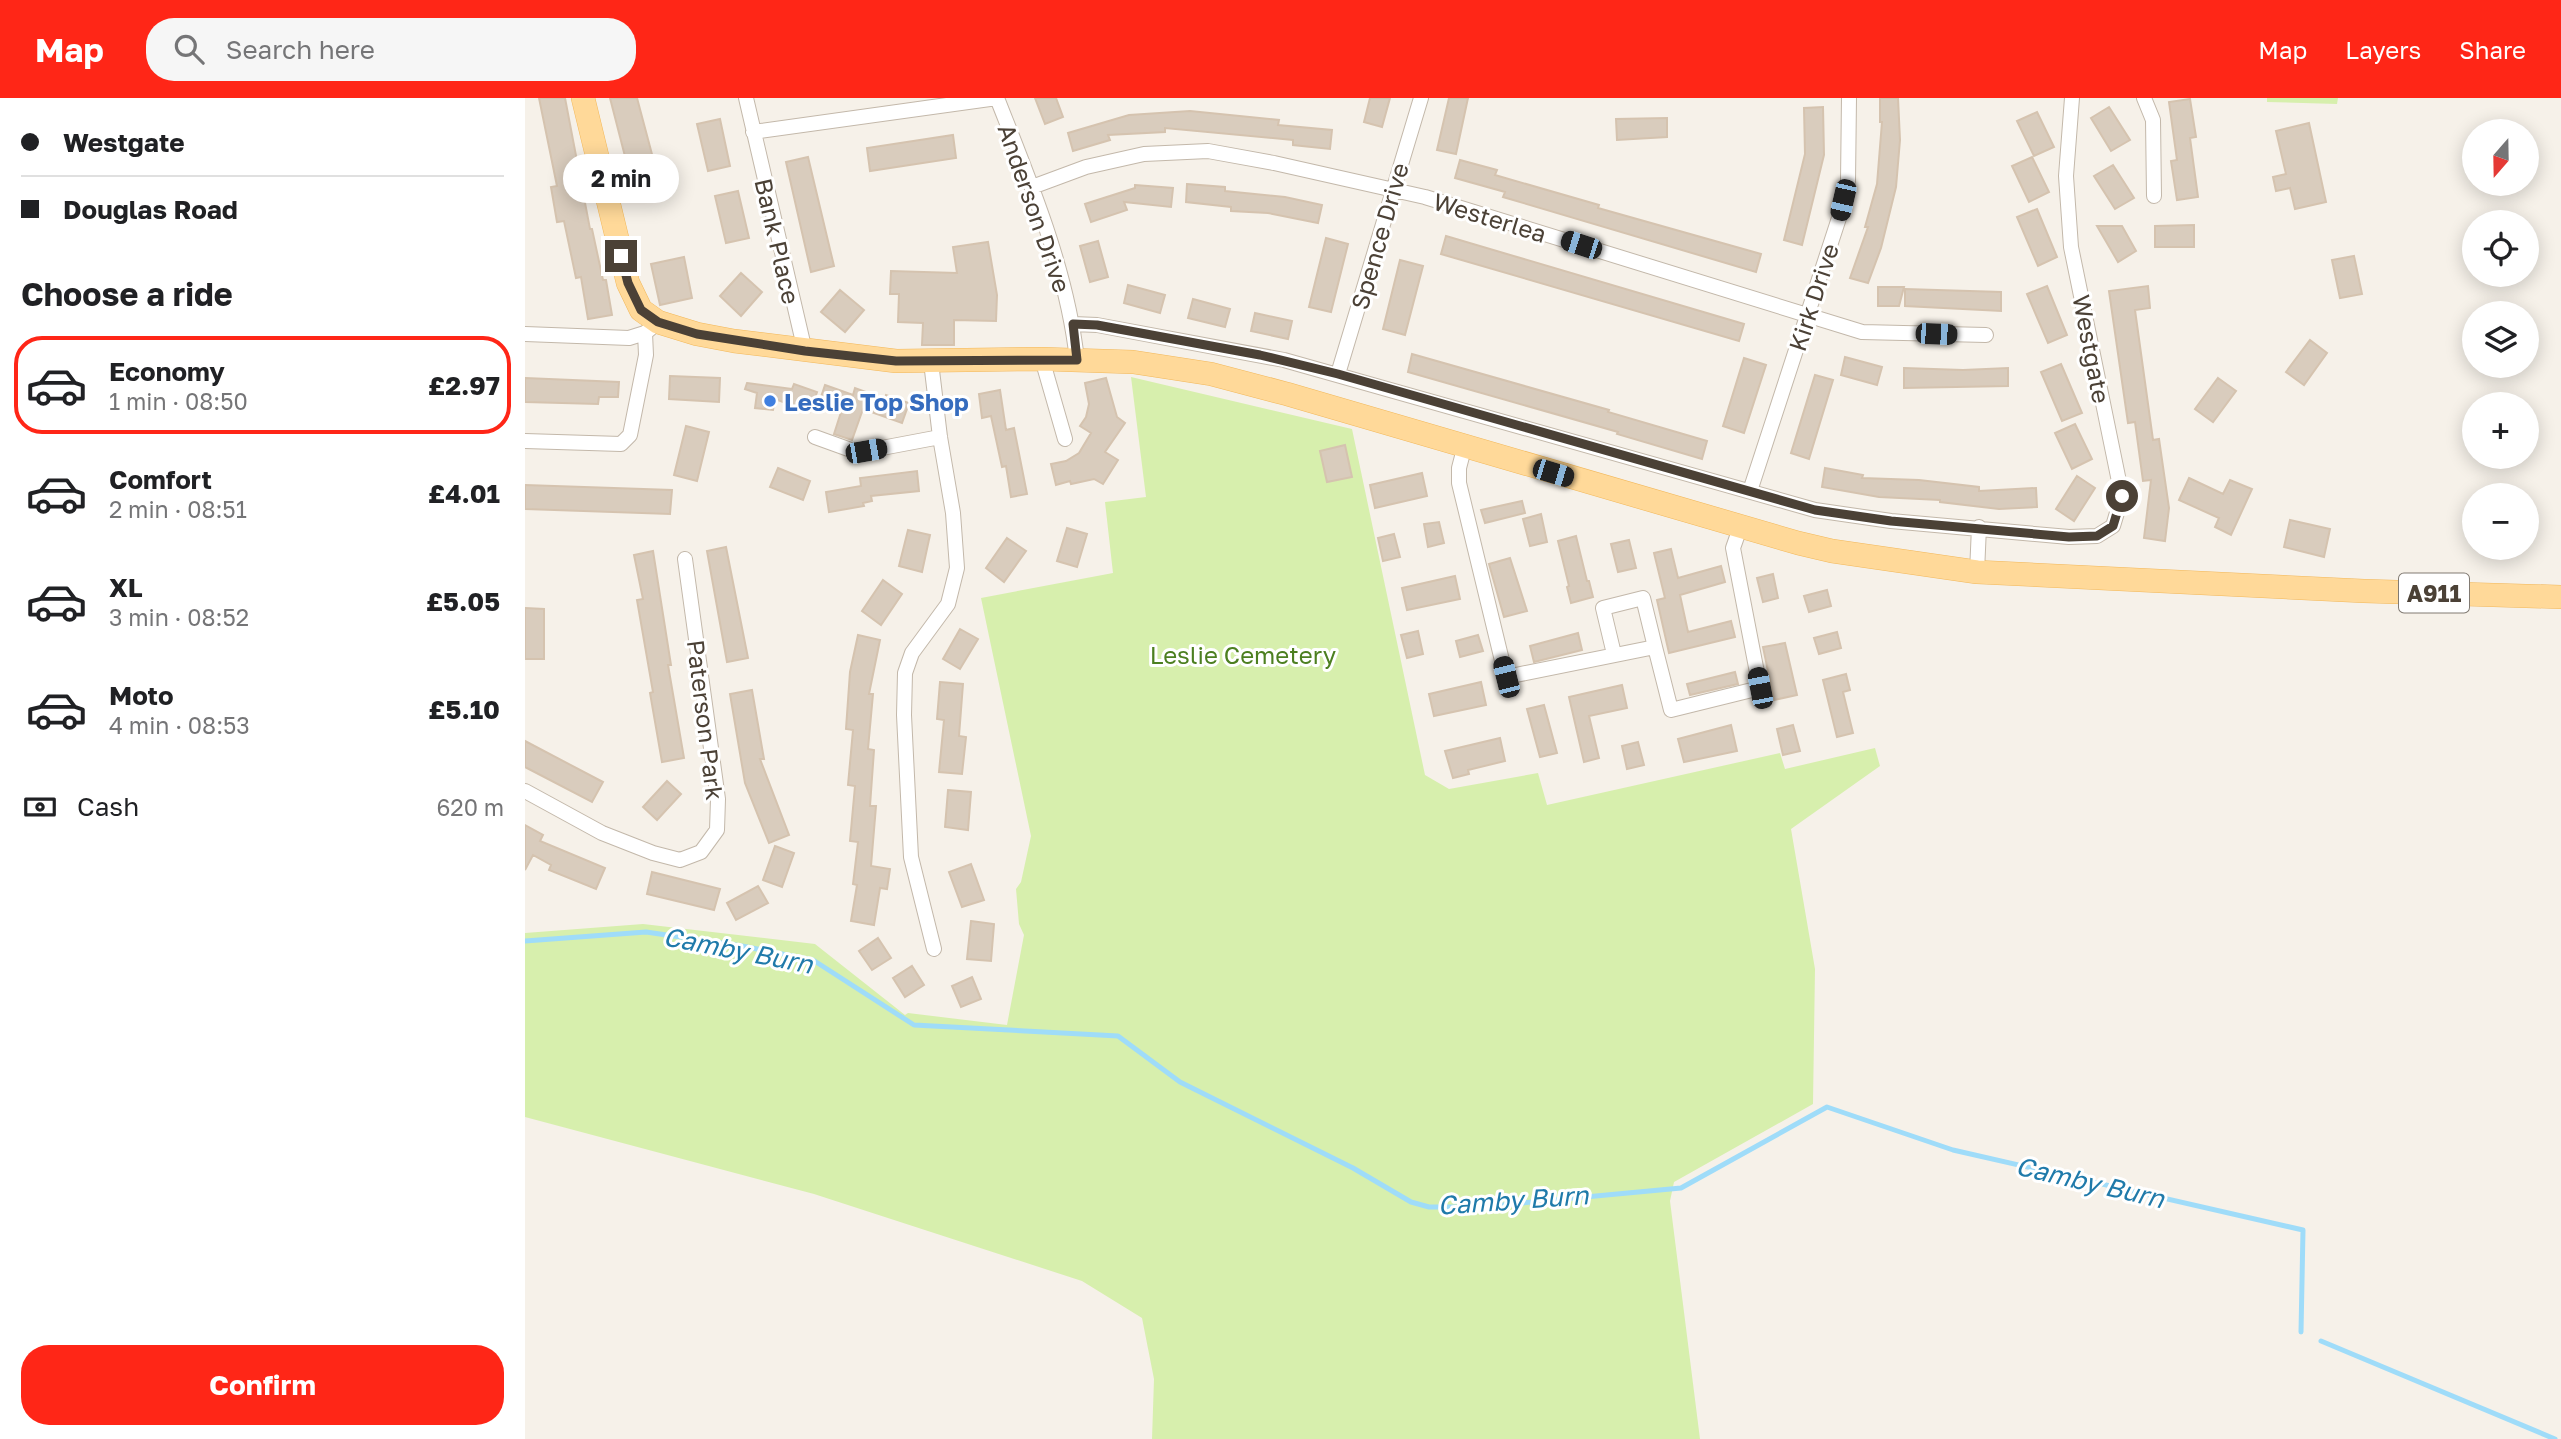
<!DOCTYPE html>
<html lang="en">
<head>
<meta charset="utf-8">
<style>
  body { margin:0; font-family:"Golos Text",sans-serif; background:#f6f6f6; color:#202124; height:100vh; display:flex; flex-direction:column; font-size:26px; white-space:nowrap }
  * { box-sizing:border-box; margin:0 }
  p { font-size:23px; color:#757577 }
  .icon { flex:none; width:38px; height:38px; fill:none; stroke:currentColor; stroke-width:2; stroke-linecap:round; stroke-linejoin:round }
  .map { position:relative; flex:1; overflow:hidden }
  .drawer { display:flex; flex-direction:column; background:#fff; width:525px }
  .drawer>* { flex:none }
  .hud { display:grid; align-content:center; height:154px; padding:0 21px; background:#fff }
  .needle { width:46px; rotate:200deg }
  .tools { position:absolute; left:1937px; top:21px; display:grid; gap:14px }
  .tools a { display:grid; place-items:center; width:77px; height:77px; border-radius:50%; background:#fff; box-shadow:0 4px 18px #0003; font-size:35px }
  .end { position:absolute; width:32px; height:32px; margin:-16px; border:9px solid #4b4136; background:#fff; box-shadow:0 0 0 4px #fff }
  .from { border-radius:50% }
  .bubble { position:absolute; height:49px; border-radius:24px; background:#fff; box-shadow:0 4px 18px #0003; font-size:23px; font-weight:700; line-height:49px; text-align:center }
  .car { position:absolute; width:21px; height:42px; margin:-21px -10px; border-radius:9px; box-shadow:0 0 5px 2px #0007; background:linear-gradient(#222 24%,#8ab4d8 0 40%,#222 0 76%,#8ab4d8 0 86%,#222 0) }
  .hud b { display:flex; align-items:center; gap:24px; height:66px; font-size:26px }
  .hud b+b { border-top:2px solid #e0e0e0 }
  .hud i { width:18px; height:18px; background:#202124 }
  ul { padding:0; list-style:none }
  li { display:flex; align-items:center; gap:21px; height:98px; margin:0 14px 10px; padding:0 7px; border:4px solid transparent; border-radius:28px }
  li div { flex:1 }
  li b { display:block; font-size:26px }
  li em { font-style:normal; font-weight:700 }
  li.on { border-color:#ff2617 }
  li>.icon { width:63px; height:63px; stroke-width:1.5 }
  h2 { padding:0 21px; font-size:32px; line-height:84px }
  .pay { display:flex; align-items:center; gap:18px; height:77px; padding:0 21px; font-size:26px }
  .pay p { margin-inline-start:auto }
  .cta { display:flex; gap:14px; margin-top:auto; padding:14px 21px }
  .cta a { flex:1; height:80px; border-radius:28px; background:#ff2617; color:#fff; font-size:28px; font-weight:700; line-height:80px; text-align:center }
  header { display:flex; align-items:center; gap:42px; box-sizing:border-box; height:98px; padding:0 35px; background:#ff2617; color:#fff }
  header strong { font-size:33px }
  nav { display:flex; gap:38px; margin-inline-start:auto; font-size:24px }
  .search { width:490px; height:63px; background:#f6f6f6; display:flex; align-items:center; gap:18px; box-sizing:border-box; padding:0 24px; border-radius:28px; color:#757577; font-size:26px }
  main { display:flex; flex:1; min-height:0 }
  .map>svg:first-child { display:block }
  .green { fill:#d7efad }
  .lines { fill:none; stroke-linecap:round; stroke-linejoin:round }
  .stream { stroke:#9fdcf9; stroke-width:5 }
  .building { fill:#d9ccbd; stroke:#d5c3af; stroke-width:2 }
  .street-casing { stroke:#c3b8aa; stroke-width:16 }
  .primary-casing { stroke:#f2b85b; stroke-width:24 }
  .street { stroke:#fff; stroke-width:14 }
  .primary { stroke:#ffd999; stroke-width:23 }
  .route { stroke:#4b4136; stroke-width:9 }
  .shop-dot { fill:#3f7fe0; stroke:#fff; stroke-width:2.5 }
  .labels { text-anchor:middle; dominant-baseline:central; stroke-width:6; stroke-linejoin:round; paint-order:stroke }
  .shield { fill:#fff; stroke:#817a72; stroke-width:2 }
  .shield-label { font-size:23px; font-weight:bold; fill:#4b4136 }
  .street-label { font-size:24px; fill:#4b4136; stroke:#fff }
  .shop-label { font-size:24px; font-weight:bold; fill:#366cbe; stroke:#fff; text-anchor:start }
  .park-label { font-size:24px; fill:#4c7f20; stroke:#fff }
  .water-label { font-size:26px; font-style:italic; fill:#1f7aaa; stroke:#fff }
</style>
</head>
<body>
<header>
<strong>Map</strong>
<div class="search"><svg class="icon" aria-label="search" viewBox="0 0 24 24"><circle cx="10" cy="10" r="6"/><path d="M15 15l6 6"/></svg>Search here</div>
<nav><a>Map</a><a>Layers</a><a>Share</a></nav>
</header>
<main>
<section class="drawer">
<div class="hud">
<b><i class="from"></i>Westgate</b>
<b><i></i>Douglas Road</b>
</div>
<h2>Choose a ride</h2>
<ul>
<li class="on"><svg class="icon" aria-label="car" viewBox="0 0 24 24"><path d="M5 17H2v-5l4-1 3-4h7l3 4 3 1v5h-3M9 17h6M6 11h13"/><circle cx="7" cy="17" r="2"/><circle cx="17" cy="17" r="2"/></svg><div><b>Economy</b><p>1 min · 08:50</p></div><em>£2.97</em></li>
<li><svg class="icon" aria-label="car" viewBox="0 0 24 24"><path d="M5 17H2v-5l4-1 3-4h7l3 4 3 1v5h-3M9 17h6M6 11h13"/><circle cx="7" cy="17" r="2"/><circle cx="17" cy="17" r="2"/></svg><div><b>Comfort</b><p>2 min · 08:51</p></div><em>£4.01</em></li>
<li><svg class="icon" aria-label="car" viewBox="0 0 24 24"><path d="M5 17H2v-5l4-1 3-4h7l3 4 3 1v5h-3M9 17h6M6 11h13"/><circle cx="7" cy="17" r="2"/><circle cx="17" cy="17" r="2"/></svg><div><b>XL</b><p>3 min · 08:52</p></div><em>£5.05</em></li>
<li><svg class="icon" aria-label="car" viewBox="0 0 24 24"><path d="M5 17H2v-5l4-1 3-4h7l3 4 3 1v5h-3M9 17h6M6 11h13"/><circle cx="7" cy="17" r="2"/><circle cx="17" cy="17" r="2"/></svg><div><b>Moto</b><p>4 min · 08:53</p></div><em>£5.10</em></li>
</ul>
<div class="pay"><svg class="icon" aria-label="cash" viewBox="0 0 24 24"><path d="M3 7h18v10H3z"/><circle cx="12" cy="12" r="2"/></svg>Cash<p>620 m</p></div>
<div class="cta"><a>Confirm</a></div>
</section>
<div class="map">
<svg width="2036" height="1341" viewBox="0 0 2036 1341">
  <rect width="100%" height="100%" fill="#f6f1e9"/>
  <!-- green -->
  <path class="green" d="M1742,0H1813L1812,6L1742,4Z
    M606,279L827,331L900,677L924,691L1013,675L1022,707L1255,655L1260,671L1350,650L1355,668L1266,731L1290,871L1288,1006L1149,1084L1145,1103L1175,1341H627L629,1281L617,1220L557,1183L289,1096L0,1019V835L118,826L290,846L380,917L383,915L482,927L499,837L494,826L491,791L496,784L506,738L456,500L588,475L580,404L621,399Z"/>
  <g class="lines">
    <!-- stream -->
    <path class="stream" d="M0,843L121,834L217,848L288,862L389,927L593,938L655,984L828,1070L886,1104L904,1109H955L1156,1090L1302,1009L1428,1052L1778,1132L1776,1234
      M1796,1243L2030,1341"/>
  </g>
  <!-- building -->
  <path class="building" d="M14,0H40L65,131H67L78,182H81L87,217L63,221L56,179L51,180L39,123L32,124L26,89L32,88Z
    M85,0H112L128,60L102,66Z
    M510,0H531L538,19L520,26Z
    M845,0H865L857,29L839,24Z
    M924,0H943L931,56L912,52Z
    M1355,0H1373L1375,42L1371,89L1356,150L1343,185L1325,180L1343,129H1340L1352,86L1357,24H1355Z
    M1665,1L1671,39L1665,40L1673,99L1652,102L1646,63L1652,62L1644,4Z
    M1298,9L1299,57L1277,147L1259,142L1280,56L1279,10Z
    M1584,9L1605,42L1586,53L1566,20Z
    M665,13L754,22L753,27L807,32L805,51L768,47V42L640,30V34L583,37L585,42L548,53L543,35L604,17Z
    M1512,14L1529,49L1509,58L1492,23Z
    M1142,20V39L1092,42L1091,21Z
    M195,21L205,68L183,73L172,26Z
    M1784,25L1801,104L1770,111L1765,90L1751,93L1748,79L1761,76L1751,33Z
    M428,37L431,60L345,73L342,50Z
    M283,59L309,168L286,174L261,64Z
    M1507,59L1524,94L1504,104L1487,68Z
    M935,62L972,72L970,77L1074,107L1073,110L1236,156L1231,174L978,99L980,94L930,80Z
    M1588,67L1609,100L1590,111L1569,78Z
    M662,86L700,89V93L760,99L797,107L793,125L743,115L706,113V109L661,104Z
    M610,87L648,90L646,109L599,104L602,112L566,124L560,106L610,90Z
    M213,93L224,140L201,145L190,98Z
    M1512,111L1532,159L1513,168L1492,119Z
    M1669,127V149H1630V128Z
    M1572,128H1597L1611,153L1593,164Z
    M921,138L1219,226L1214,243L916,156Z
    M801,140L823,146L806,214L784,209Z
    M573,143L583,179L565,184L555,148Z
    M463,144L472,197L471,223L429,222V247H397L398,225L373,224L374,196H365L366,173L432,175L428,149Z
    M1829,158L1837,196L1815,200L1807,162Z
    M159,159L167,200L135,207L126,166Z
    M875,162L898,168L880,237L858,231Z
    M216,175L237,194L216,218L195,198Z
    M603,187L640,197L635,215L599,205Z
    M1522,188L1542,237L1523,245L1502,196Z
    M1623,188L1625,210L1610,212L1628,342L1634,341L1644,410L1640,443L1619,440L1626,382L1618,383L1610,324L1603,325L1584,193Z
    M1353,189H1379L1374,208H1353Z
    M1380,191L1476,194V213L1380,208Z
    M315,192L339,212L320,234L296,214Z
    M668,201L705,211L700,229L663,220Z
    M730,215L767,223L763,241L726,233Z
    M1785,242L1802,255L1779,287L1761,274Z
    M887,256L1084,312L1083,314L1182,343L1177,361L1092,336L1093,334L883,274Z
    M1320,259L1357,269L1352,287L1316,277Z
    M1219,260L1241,267L1219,335L1198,328Z
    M1536,266L1557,315L1537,323L1516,274Z
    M1379,270L1438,272L1483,270V288L1379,290Z
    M1290,277L1308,282L1284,361L1266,355Z
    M145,278L195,280L194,304L144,301Z
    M0,280L94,284L93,299H74L73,306L0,304Z
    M581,280L592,319L600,325L580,354L593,362L578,386L569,381L546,386L545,383L531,387L526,366L541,363L554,355L566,335L555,328L561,319L564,306L560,285Z
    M1693,280L1711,293L1688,324L1670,311Z
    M222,285L267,291L269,286L292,294L285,314L250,301L248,312L230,310L232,295L220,291Z
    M300,287L328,297L330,290L360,301L361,297L384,305L377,325L338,311L327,342L309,336L317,311L295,302Z
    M475,292L481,332L489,330L502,396L486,399L481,368L477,369L466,318L457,320L454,296Z
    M1550,326L1567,361L1547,371L1530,335Z
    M161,328L184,334L172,383L149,377Z
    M820,347L827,379L802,384L795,353Z
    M253,370L285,383L278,402L245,389Z
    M1300,370L1338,377L1337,380L1394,382L1454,389V393L1511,390L1512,409L1474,411L1415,404V402L1354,399L1297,389Z
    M392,373L394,393L346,398L347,403L338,405L339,408L304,414L301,394L336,388L335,380Z
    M897,375L902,398L850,410L845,387Z
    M1552,378L1570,390L1549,423L1531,411Z
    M1664,380L1698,396L1705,382L1727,391L1706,437L1690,429L1694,420L1654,402Z
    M0,387L147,392L145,416L0,411Z
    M997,403L1000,415L960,425L956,412Z
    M1016,416L1022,444L1005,448L998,421Z
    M1765,422L1805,431L1799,459L1759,449Z
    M914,424L919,445L903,449L899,426Z
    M542,430L562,436L552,469L532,463Z
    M383,432L405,437L397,474L374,468Z
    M869,436L875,459L858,463L853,440Z
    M1051,438L1062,483H1064L1068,499L1046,505L1042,489L1044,488L1033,443Z
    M482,440L501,453L479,484L461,470Z
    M1104,442L1111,470L1093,474L1086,446Z
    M201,449L223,560L202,564L182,453Z
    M1146,451L1153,480L1196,468L1200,484L1155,497L1163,534L1206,523L1210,539L1144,555L1132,502L1140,500L1129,455Z
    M128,453L146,567H143L159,660L137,664L125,595L128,594L112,502L118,501L109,457Z
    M985,460L1002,513L979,519L964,466Z
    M1248,476L1253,500L1238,504L1232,480Z
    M930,478L935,501L882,512L877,490Z
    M358,482L377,496L356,527L337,513Z
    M1302,492L1306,508L1284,514L1279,498Z
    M0,510L19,511V561H0Z
    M435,531L453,541L435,571L418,561Z
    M893,533L898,556L882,560L876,537Z
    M1312,534L1316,550L1294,556L1289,540Z
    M1053,535L1057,552L1009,564L1005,548Z
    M333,537L355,542L344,596H348L343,651L349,652L345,708H351L346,768L365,771L362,791L355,790L349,827L326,823L332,787L328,786L333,744L325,743L330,688L323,687L328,632L321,631L325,574Z
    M953,537L958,553L935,559L931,543Z
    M1260,545L1272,597L1249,602L1238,549Z
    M1210,574L1213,586L1165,597L1162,586Z
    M1321,576L1325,592L1318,594L1328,635L1312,639L1298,582Z
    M415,584L438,586L434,638L441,639L437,676L414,674L419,622L412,621Z
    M956,584L961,607L909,618L904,596Z
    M1097,587L1102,610L1064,618L1074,660L1059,664L1044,599Z
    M227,592L239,661H235L264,737L244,745L220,685L205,596Z
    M1019,607L1032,655L1015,659L1002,611Z
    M1206,627L1212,653L1159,664L1153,641Z
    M1268,627L1275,653L1258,657L1252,631Z
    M975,640L980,663L943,672L944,676L928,680L920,653Z
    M0,643L78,684L67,704L0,669Z
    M1113,644L1119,667L1102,671L1097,648Z
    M142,683L156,696L132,722L118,709Z
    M423,692L446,694L443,732L420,729Z
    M0,727L18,737L15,743L80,770L71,791L24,772L26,767L8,757L0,772Z
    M250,748L269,755L257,789L238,782Z
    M446,766L459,802L437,809L424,774Z
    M127,774L195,791L189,812L122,796Z
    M233,788L243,805L211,822L202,805Z
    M446,823L469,826L466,863L442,861Z
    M353,840L366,860L347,872L334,853Z
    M387,868L399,887L380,899L368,880Z
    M447,879L456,901L436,909L427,888Z"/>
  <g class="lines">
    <defs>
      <path id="street" d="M221,0L280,253
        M472,0C505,84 542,171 552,262
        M1619,0L1628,22L1629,98
        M228,34L472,0
        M507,89L561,69L619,56L683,53L749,65L900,99L1337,234L1461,237
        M548,226L572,227L759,262L1290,412L1366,423L1544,439L1572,438L1588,428L1597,398L1546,149L1541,78L1547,0
        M0,236L104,240L120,235L126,230
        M517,261L540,341
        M406,264L415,339L428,415L432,470L423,506L387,555L380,575L379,617L386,759L409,851
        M813,276L896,0
        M290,339L326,352L341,353L415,339
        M0,343L96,346L105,337L121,257L120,235
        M940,347L934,370V385L981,579L1130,549L1146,612L1235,590L1208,450L1215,430
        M1225,393L1314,120L1323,83L1324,0
        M1452,474L1454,429
        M1089,556L1078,510L1118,500L1130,549
        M0,693L77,735L128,755L155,762L176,754L192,732L193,701L160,461"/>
      <path id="primary" d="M58,0L103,185L116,212L133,224L172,236L209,243L371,263L517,261L608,264L686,276L762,296L1273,445L1307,453L1452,474L1839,493L2036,499"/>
    </defs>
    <!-- street casing -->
    <use href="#street" class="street-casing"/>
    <!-- primary casing -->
    <use href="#primary" class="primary-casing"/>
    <!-- street -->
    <use href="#street" class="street"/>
    <!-- primary -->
    <use href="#primary" class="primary"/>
  </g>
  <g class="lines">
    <!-- route -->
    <path class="route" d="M96,158L103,185L116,212L133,224L172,236L280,253L371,263L552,262L548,226L572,227L735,257L813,276L1290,412L1366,423L1544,439L1572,438L1588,428L1597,398"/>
  </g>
  <!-- markers -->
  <circle class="shop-dot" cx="245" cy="303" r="7"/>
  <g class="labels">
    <!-- shield labels -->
    <rect class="shield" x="1874" y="475.5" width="70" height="39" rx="5"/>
    <g class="shield-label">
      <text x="1909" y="495">A911</text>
    </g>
    <!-- street labels -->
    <g class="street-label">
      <text transform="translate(510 110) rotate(71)">Anderson Drive</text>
      <text transform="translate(965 119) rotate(17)">Westerlea</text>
      <text transform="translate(854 138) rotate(-74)">Spence Drive</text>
      <text transform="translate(253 143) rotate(77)">Bank Place</text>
      <text transform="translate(1288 199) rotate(-72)">Kirk Drive</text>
      <text transform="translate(1567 251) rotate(79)">Westgate</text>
      <text transform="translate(181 622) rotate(83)">Paterson Park</text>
    </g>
    <!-- shop labels -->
    <g class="shop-label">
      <text x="259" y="303">Leslie Top Shop</text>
    </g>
    <!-- park labels -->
    <g class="park-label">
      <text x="718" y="556">Leslie Cemetery</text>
    </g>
    <!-- water labels -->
    <g class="water-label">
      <text transform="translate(213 852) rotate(11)">Camby Burn</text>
      <text transform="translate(1565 1084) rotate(13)">Camby Burn</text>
      <text transform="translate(988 1102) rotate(-4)">Camby Burn</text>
    </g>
  </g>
</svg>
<div class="tools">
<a><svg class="needle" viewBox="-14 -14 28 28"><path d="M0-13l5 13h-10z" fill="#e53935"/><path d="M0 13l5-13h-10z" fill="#757577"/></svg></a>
<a><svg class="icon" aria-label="locate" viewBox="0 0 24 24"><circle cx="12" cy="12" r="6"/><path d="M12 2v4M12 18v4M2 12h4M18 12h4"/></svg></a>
<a><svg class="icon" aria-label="layers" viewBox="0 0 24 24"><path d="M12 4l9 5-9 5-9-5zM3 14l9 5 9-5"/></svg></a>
<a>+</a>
<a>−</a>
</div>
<i class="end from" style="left:1597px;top:398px"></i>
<i class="end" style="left:96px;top:158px"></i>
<div class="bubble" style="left:38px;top:56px;width:116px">2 min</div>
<i class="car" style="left:1318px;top:102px;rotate:193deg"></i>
<i class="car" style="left:1056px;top:147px;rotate:288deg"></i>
<i class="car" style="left:1411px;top:236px;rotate:92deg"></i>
<i class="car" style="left:341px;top:353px;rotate:80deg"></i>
<i class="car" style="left:1028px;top:375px;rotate:107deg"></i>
<i class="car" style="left:981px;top:579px;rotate:346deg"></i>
<i class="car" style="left:1235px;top:590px;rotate:349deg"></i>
</div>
</main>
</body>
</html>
